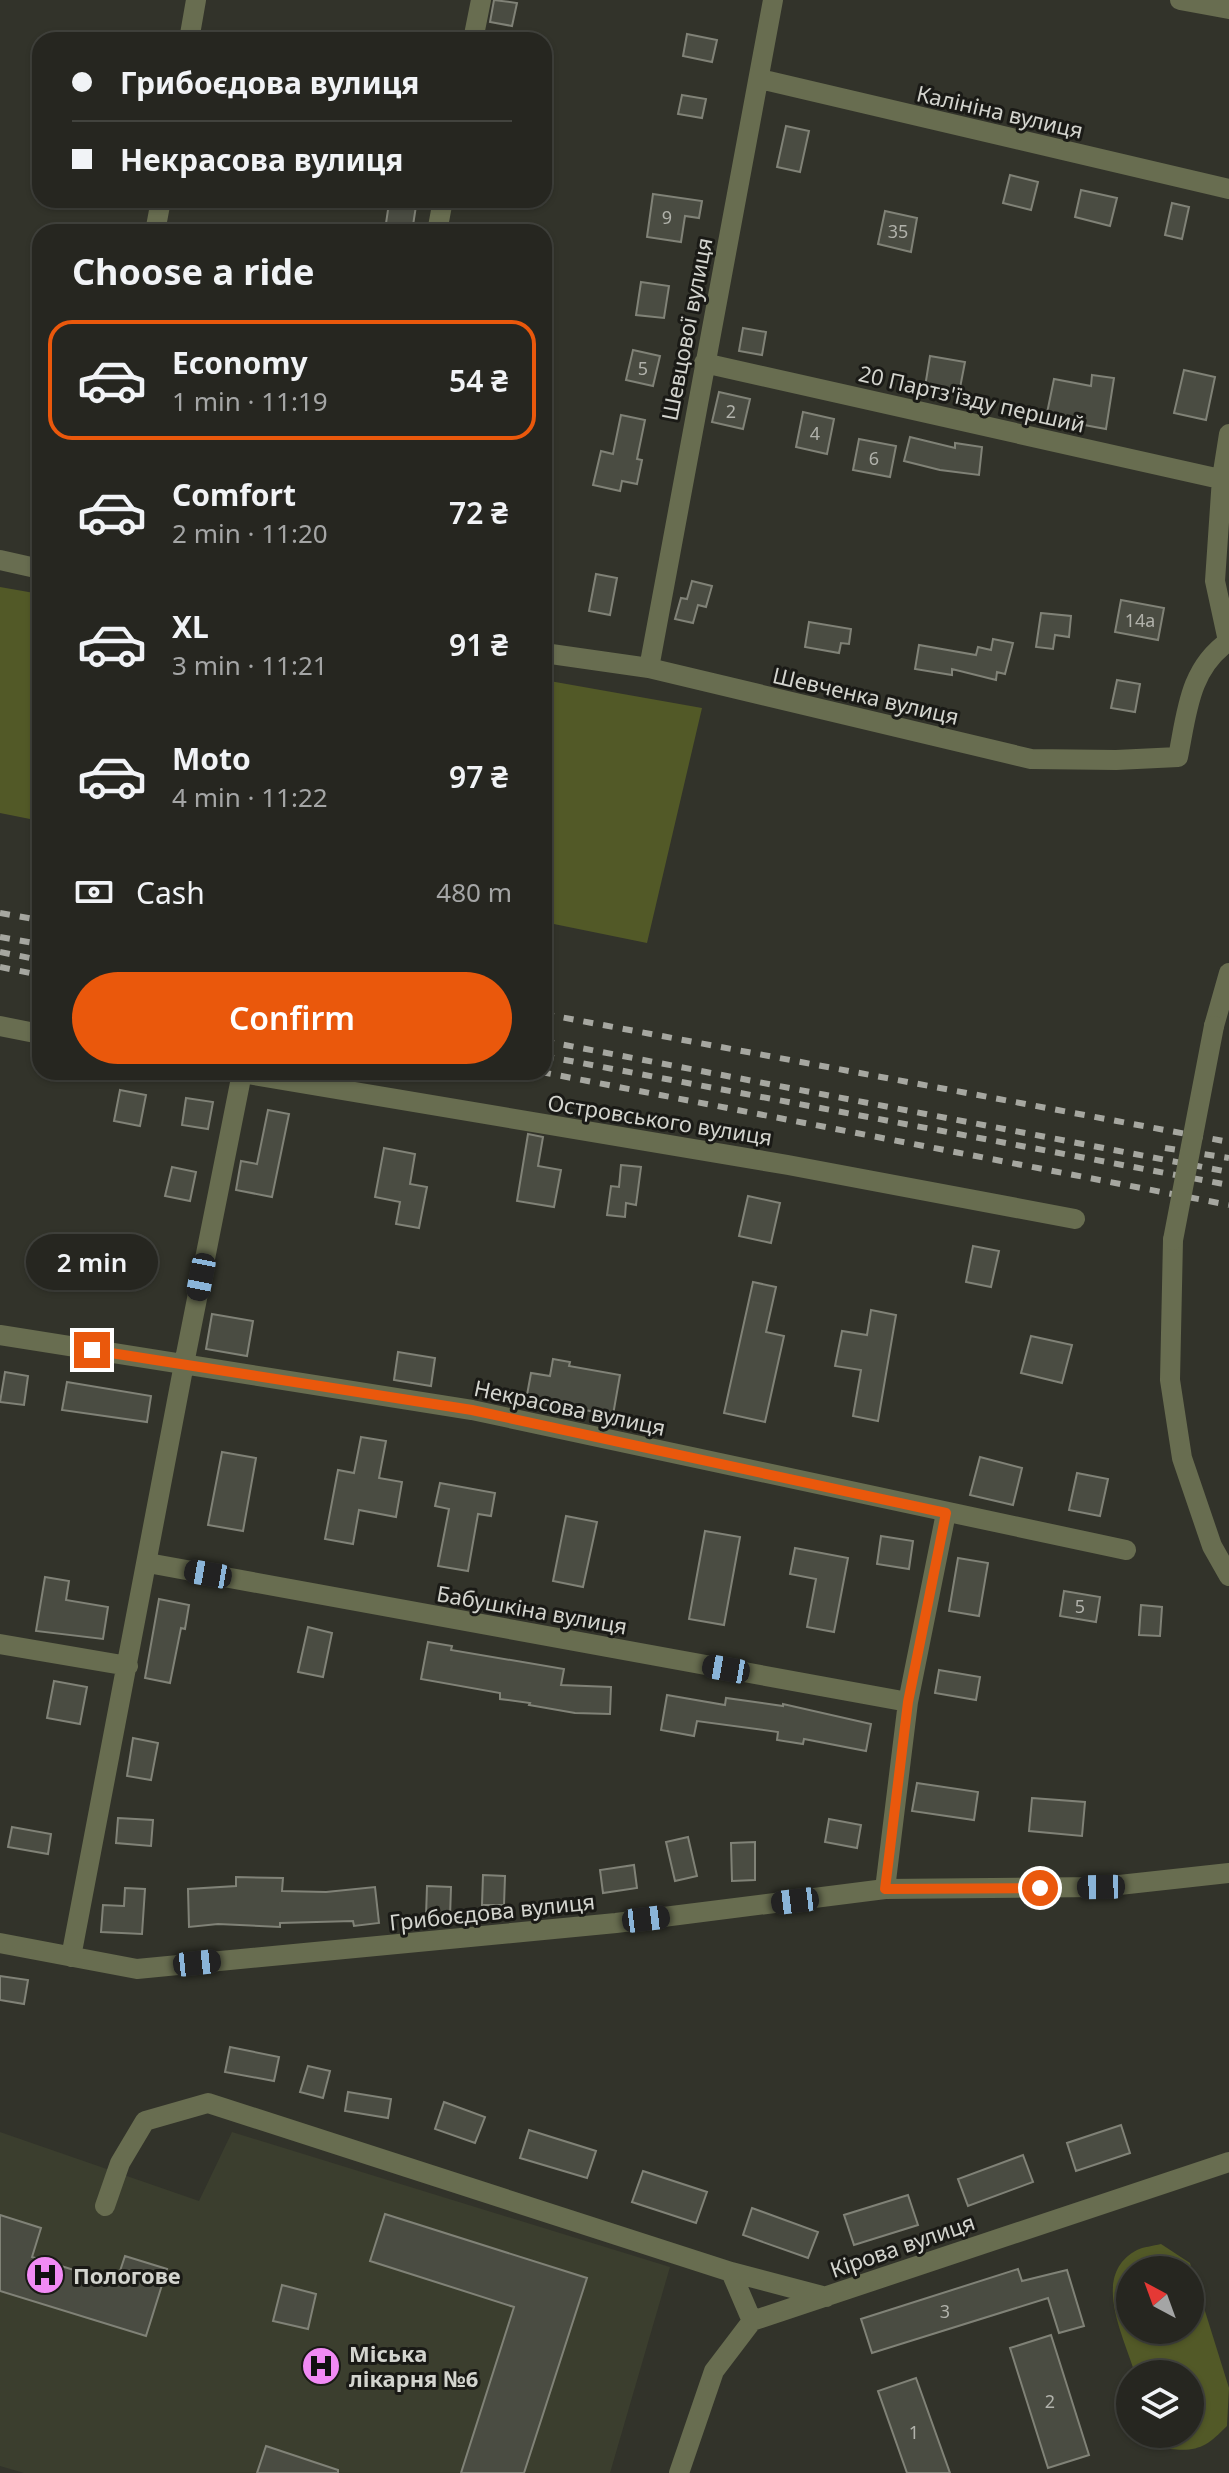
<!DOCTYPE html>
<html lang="en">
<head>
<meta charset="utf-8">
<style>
  body { margin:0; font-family:"Noto Sans",sans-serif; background:#2e2e29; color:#f1f3f6; height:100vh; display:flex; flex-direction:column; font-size:30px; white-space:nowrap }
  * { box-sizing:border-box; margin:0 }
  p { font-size:26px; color:#a4a5a5 }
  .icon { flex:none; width:44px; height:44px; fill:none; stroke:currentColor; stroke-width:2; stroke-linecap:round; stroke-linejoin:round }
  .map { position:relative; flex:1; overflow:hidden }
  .sheet { position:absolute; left:32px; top:224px; width:520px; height:856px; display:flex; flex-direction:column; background:#262620; border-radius:24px; box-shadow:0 2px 6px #0004,0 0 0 2px #42433e }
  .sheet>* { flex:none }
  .banner { position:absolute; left:32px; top:32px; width:520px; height:176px; border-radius:24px; box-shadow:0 2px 6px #0004,0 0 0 2px #42433e; display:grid; align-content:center; height:176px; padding:0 40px; background:#262620 }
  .needle { width:52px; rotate:319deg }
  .fabs { position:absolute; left:1116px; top:2256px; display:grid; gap:16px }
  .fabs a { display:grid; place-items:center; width:88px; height:88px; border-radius:50%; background:#262620; box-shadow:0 2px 6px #0004,0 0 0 2px #42433e; font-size:40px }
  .end { position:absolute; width:36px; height:36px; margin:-18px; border:10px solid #ea580c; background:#fff; box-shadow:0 0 0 4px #fff }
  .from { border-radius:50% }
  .bubble { position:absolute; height:56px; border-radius:28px; background:#262620; box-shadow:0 2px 6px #0004,0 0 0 2px #42433e; font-size:26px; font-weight:600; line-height:56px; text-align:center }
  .car { position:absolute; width:24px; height:48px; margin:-24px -12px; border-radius:10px; box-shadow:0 0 6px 2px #0007; background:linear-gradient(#222 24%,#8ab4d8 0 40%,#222 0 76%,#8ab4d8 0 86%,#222 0) }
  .banner b { display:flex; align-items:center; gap:28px; height:76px; font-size:30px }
  .banner b+b { border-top:2px solid #42433e }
  .banner i { width:20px; height:20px; background:#f1f3f6 }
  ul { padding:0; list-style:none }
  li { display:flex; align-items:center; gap:24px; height:120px; margin:0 16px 12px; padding:0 24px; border:4px solid transparent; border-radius:24px }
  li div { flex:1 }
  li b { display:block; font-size:30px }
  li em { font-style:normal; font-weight:600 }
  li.current { border-color:#ea580c }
  li>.icon { width:72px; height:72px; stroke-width:1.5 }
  h2 { padding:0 40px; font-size:36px; line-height:96px }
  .pay { display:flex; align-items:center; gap:20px; height:88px; padding:0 40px; font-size:30px }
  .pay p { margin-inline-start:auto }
  .button { display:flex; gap:16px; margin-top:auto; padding:16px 40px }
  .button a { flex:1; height:92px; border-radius:48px; background:#ea580c; color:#fff; font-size:32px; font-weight:600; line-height:92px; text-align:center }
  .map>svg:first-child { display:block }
  .built { fill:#3b3e2e }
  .green { fill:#525927; fill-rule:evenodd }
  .building { fill:#4a4c42; stroke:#808277; stroke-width:2 }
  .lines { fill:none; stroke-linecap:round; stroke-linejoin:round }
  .minor { stroke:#686d50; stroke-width:20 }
  .rail { stroke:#a6a7a0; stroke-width:6; stroke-dasharray:10 10; stroke-linecap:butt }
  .minor-bridge { stroke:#686d50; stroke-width:20 }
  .route { stroke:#ea580c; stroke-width:10 }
  .labels { text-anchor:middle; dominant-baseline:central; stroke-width:6; stroke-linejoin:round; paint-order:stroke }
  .number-label { font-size:18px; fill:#b1b2ab }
  .street-label { font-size:22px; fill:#d3d4ce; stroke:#1a1a16 }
  .poi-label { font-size:22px; font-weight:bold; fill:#d3d4ce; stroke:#1a1a16; text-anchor:start }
</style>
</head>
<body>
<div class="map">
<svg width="1229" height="2473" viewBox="0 0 1229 2473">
  <rect width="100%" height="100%" fill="#32332a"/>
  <!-- built -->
  <path class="built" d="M0,2132L199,2201L232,2132L670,2267L610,2473H24L0,2466Z"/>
  <!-- green -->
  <path class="green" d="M0,587L40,594V821L0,813Z
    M544,680L702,708L647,943L544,922Z
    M1161,2244L1190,2263L1229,2388L1227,2426C1207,2446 1199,2452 1170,2449L1157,2434H1190V2374H1135C1124,2336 1090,2275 1137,2250C1143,2247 1153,2246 1161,2244ZM1130,2270H1190V2330H1130Z"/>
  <!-- building -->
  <path class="building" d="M494,0L517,3L512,26L490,22Z
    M687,34L717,40L712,62L683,56Z
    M682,95L706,99L702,118L678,114Z
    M786,126L809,131L800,172L777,167Z
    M1010,175L1038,182L1031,210L1003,203Z
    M1081,190L1117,198L1110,226L1075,217Z
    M653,194L702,201L699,218L685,216L681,242L647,237Z
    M389,203L416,206L412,232L385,230Z
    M1172,203L1189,207L1182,239L1165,235Z
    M885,211L917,218L911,252L878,244Z
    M641,282L669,286L664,318L636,315Z
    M743,328L766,332L762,355L739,351Z
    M633,350L660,356L653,386L626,380Z
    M930,356L965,362L959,393L925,387Z
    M1184,370L1215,377L1206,420L1174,413Z
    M1092,375L1114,378L1106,429L1046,418L1054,379L1091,386Z
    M719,392L750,399L743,429L712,422Z
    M803,412L834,419L827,454L796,447Z
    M621,415L645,420L637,459L642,460L637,484L622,481L620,491L593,485L601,451L613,454Z
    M910,437L955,448V443L982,447L979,475L940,470L904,461Z
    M859,439L896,446L890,477L853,470Z
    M596,574L617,578L610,615L589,611Z
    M692,581L712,586L706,607L698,605L693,623L675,619L681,598L687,599Z
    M1121,600L1164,608L1158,640L1115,632Z
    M1041,613L1071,616L1069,637L1055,635L1053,649L1036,647Z
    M809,622L851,629L849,644L841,643L839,653L805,647Z
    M993,639L1013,643L1005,674L997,672L996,680L952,669V675L915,669L919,645L976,655L978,647L991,650Z
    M1117,680L1140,684L1135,712L1111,708Z
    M120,1090L146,1095L140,1126L114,1121Z
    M186,1098L213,1102L208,1129L182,1125Z
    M268,1110L289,1114L272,1197L236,1190L241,1161L257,1164Z
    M528,1134L543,1137L538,1166L561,1170L554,1207L517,1201Z
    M384,1148L415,1154L410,1184L427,1187L419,1228L396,1224L400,1202L375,1197Z
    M621,1165L641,1167L636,1205L626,1203L625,1217L607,1215L611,1186L619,1187Z
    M172,1167L196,1172L190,1201L165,1196Z
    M748,1196L780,1203L771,1243L739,1236Z
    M973,1246L999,1251L991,1287L966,1282Z
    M753,1282L776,1287L766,1332L784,1336L765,1422L724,1413Z
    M871,1310L896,1315L878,1421L853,1416L861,1370L835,1366L842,1331L867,1335Z
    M212,1314L253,1321L247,1356L206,1349Z
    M1031,1336L1072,1345L1062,1383L1021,1373Z
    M398,1352L435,1358L431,1386L394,1380Z
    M553,1359L570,1362L569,1366L620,1375L613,1415L562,1406L560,1412L525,1406L531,1373L550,1376Z
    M5,1372L28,1376L24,1405L0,1402Z
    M67,1382L151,1396L147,1422L62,1410Z
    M361,1437L386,1441L379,1478L402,1482L396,1517L359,1510L353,1544L325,1539L338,1470L354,1473Z
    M222,1452L256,1458L243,1531L208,1525Z
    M980,1457L1022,1468L1013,1505L970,1495Z
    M1077,1473L1108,1479L1100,1516L1069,1510Z
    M440,1483L495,1493L491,1516L478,1514L468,1571L438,1566L449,1509L435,1506Z
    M566,1516L597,1522L583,1587L553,1581Z
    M705,1531L740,1537L724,1625L689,1619Z
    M881,1536L913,1541L909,1569L877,1564Z
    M795,1548L848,1558L834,1632L807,1627L816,1579L790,1574Z
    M958,1558L988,1563L979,1616L949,1611Z
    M45,1577L69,1581L66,1600L108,1607L103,1639L36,1631Z
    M1064,1591L1100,1597L1096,1622L1060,1616Z
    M159,1599L189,1605L185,1629L181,1628L170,1683L145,1678Z
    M1141,1605L1162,1607L1160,1636L1139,1635Z
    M308,1627L332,1633L323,1677L298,1672Z
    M428,1642L452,1646L451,1650L564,1669L561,1685L611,1687L610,1714L575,1713L529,1705L530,1703L500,1699V1693L421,1679Z
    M939,1670L980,1677L976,1700L935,1693Z
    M54,1681L87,1687L80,1724L47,1718Z
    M667,1695L725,1705L726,1698L783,1706V1704L871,1724L866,1751L804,1739L803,1744L777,1740L778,1732L697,1721L694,1736L661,1730Z
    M133,1738L158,1743L151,1780L127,1776Z
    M917,1783L978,1792L974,1820L912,1811Z
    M1032,1798L1085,1802L1082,1836L1029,1831Z
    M118,1818L153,1820L151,1846L116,1843Z
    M829,1819L861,1825L857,1848L825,1842Z
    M12,1827L51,1834L48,1854L8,1847Z
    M688,1837L697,1876L675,1881L666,1842Z
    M755,1842V1880L732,1881L731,1843Z
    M634,1865L637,1888L603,1893L600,1870Z
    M483,1875L505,1876L504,1905H482Z
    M236,1877L283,1878L282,1891L326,1892L375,1887L379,1923L354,1926L353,1921L280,1923V1927L218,1924L189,1927L188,1889L236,1886Z
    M427,1886L451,1887L450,1918L426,1917Z
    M125,1888L145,1889L142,1934L101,1932L103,1905L124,1906Z
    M0,1976L28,1980L24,2004L0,2000Z
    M230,2047L279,2057L274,2081L225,2072Z
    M308,2066L330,2071L323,2098L300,2092Z
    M348,2092L391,2099L388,2118L345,2111Z
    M444,2102L485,2117L475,2143L435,2129Z
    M1121,2125L1130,2153L1076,2171L1067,2143Z
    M529,2130L596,2151L587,2178L520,2158Z
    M1023,2155L1033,2182L968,2206L958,2179Z
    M643,2171L707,2192L696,2223L632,2202Z
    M908,2195L918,2225L854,2245L844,2215Z
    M752,2208L818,2232L808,2258L743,2235Z
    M385,2214L587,2278L524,2473H461L514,2307L370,2261Z
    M0,2215L41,2228L32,2257L116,2283L125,2256L167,2269L146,2336L0,2291Z
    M1018,2269L1022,2281L1067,2270L1084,2326L1059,2333L1048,2298L872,2353L861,2319Z
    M282,2285L316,2294L308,2329L273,2321Z
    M1051,2335L1089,2455L1048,2468L1010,2348Z
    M916,2378L950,2473H907L878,2391Z
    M266,2446L338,2470V2473H257Z"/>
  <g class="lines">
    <!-- minor -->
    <path class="minor" d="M1180,0L1229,9
      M189,40L196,0
      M473,40L481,0
      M760,79L1229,189
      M155,232L161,200
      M437,232L443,200
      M704,363L1229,481
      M0,560L40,569
      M1228,641L1215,581L1222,478L1229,434
      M544,653L649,668L1031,759L1116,760L1178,757C1187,712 1189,669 1229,641
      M649,668L773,0
      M0,1026L40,1034
      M1214,1026L1229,973
      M236,1072L788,1165L1075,1219
      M1173,1240L1170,1380L1182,1458L1212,1546L1229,1576
      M0,1335L472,1410L1126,1550
      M148,1563L908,1702
      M0,1644L128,1666
      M885,1889L908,1702L946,1513
      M0,1943L137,1969L616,1923L885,1889L1101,1887L1229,1873
      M71,1957L184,1364L242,1073
      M105,2206L120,2163L145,2121L208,2103L731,2272L752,2321
      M731,2272L826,2297
      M679,2473L714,2371L752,2321L1229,2162"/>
    <!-- rail -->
    <path class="rail" d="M0,913L40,920
      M0,937L40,944
      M0,952L40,960
      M0,967L40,975
      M544,1014L1229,1142
      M544,1041L1229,1172
      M544,1056L1229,1185
      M541,1072L1229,1205
      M1165,1148L1229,1158"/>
    <!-- minor-bridge -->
    <path class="minor-bridge" d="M1173,1240L1214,1026"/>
  </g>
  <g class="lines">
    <!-- route -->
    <path class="route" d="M92,1350L472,1410L946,1513L908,1702L885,1889L1040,1888"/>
  </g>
  <!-- icons -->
  <defs>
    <symbol id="hospital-disc" viewBox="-11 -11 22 22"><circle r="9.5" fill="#f18af4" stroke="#1a1a16"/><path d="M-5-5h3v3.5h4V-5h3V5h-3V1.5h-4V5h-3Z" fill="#111"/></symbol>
  </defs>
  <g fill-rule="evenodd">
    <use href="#hospital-disc" x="23" y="2253" width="44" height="44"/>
    <use href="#hospital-disc" x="299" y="2344" width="44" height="44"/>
  </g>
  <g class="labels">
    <!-- number labels -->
    <g class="number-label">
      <text x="667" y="217">9</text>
      <text x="898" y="231">35</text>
      <text x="643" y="368">5</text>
      <text x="731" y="411">2</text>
      <text x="815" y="433">4</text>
      <text x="874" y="458">6</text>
      <text x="1140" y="620">14а</text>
      <text x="1080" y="1606">5</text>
      <text x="945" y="2311">3</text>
      <text x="1050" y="2401">2</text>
      <text x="914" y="2432">1</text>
    </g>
    <!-- street labels -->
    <g class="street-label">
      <text transform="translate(1000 111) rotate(13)">Калініна вулиця</text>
      <text transform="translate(686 329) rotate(-79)">Шевцової вулиця</text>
      <text transform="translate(972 398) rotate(13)">20 Партз'їзду перший</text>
      <text transform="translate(866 695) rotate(13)">Шевченка вулиця</text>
      <text transform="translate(660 1119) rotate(9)">Островського вулиця</text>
      <text transform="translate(570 1407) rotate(12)">Некрасова вулиця</text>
      <text transform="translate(532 1609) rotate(10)">Бабушкіна вулиця</text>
      <text transform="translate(492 1911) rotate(-6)">Грибоєдова вулиця</text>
      <text transform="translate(902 2245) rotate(-19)">Кірова вулиця</text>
    </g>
    <!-- poi labels -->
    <g class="poi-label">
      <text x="73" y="2275">Пологове</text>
      <text x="349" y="2353">Міська<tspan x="349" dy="25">лікарня №6</tspan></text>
    </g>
  </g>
</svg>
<div class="fabs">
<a><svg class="needle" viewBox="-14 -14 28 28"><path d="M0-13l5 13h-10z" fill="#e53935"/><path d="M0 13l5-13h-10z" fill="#a4a5a5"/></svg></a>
<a><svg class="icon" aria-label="layers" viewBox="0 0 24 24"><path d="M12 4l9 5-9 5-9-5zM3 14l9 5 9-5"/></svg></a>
</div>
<i class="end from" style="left:1040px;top:1888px"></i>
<i class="end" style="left:92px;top:1350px"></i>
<div class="bubble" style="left:26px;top:1234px;width:132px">2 min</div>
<i class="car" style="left:201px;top:1277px;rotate:191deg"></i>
<i class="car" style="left:208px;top:1574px;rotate:280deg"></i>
<i class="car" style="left:726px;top:1669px;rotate:280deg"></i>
<i class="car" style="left:1101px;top:1887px;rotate:269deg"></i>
<i class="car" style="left:795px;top:1901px;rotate:263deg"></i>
<i class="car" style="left:646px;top:1919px;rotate:83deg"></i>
<i class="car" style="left:197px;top:1963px;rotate:84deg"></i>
<div class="banner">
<b><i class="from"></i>Грибоєдова вулиця</b>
<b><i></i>Некрасова вулиця</b>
</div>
<section class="sheet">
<h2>Choose a ride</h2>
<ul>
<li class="current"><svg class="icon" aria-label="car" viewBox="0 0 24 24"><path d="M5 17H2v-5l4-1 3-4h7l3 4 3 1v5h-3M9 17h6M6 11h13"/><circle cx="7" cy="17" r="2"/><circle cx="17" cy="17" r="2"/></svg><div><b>Economy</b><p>1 min · 11:19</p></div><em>54 ₴</em></li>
<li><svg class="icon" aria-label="car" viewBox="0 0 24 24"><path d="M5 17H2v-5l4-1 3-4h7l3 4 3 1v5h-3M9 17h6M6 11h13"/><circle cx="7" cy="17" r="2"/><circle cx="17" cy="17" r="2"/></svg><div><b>Comfort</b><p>2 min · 11:20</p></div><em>72 ₴</em></li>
<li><svg class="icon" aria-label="car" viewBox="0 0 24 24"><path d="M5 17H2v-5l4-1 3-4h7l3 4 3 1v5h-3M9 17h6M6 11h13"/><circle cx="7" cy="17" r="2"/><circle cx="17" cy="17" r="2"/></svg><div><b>XL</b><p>3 min · 11:21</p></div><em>91 ₴</em></li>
<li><svg class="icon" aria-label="car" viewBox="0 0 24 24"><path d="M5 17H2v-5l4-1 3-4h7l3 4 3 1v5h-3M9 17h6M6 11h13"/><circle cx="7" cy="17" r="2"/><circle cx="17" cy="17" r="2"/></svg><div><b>Moto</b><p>4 min · 11:22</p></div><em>97 ₴</em></li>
</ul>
<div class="pay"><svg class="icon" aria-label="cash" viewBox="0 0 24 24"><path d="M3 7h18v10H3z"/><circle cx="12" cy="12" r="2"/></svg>Cash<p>480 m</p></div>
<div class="button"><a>Confirm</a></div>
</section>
</div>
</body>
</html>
